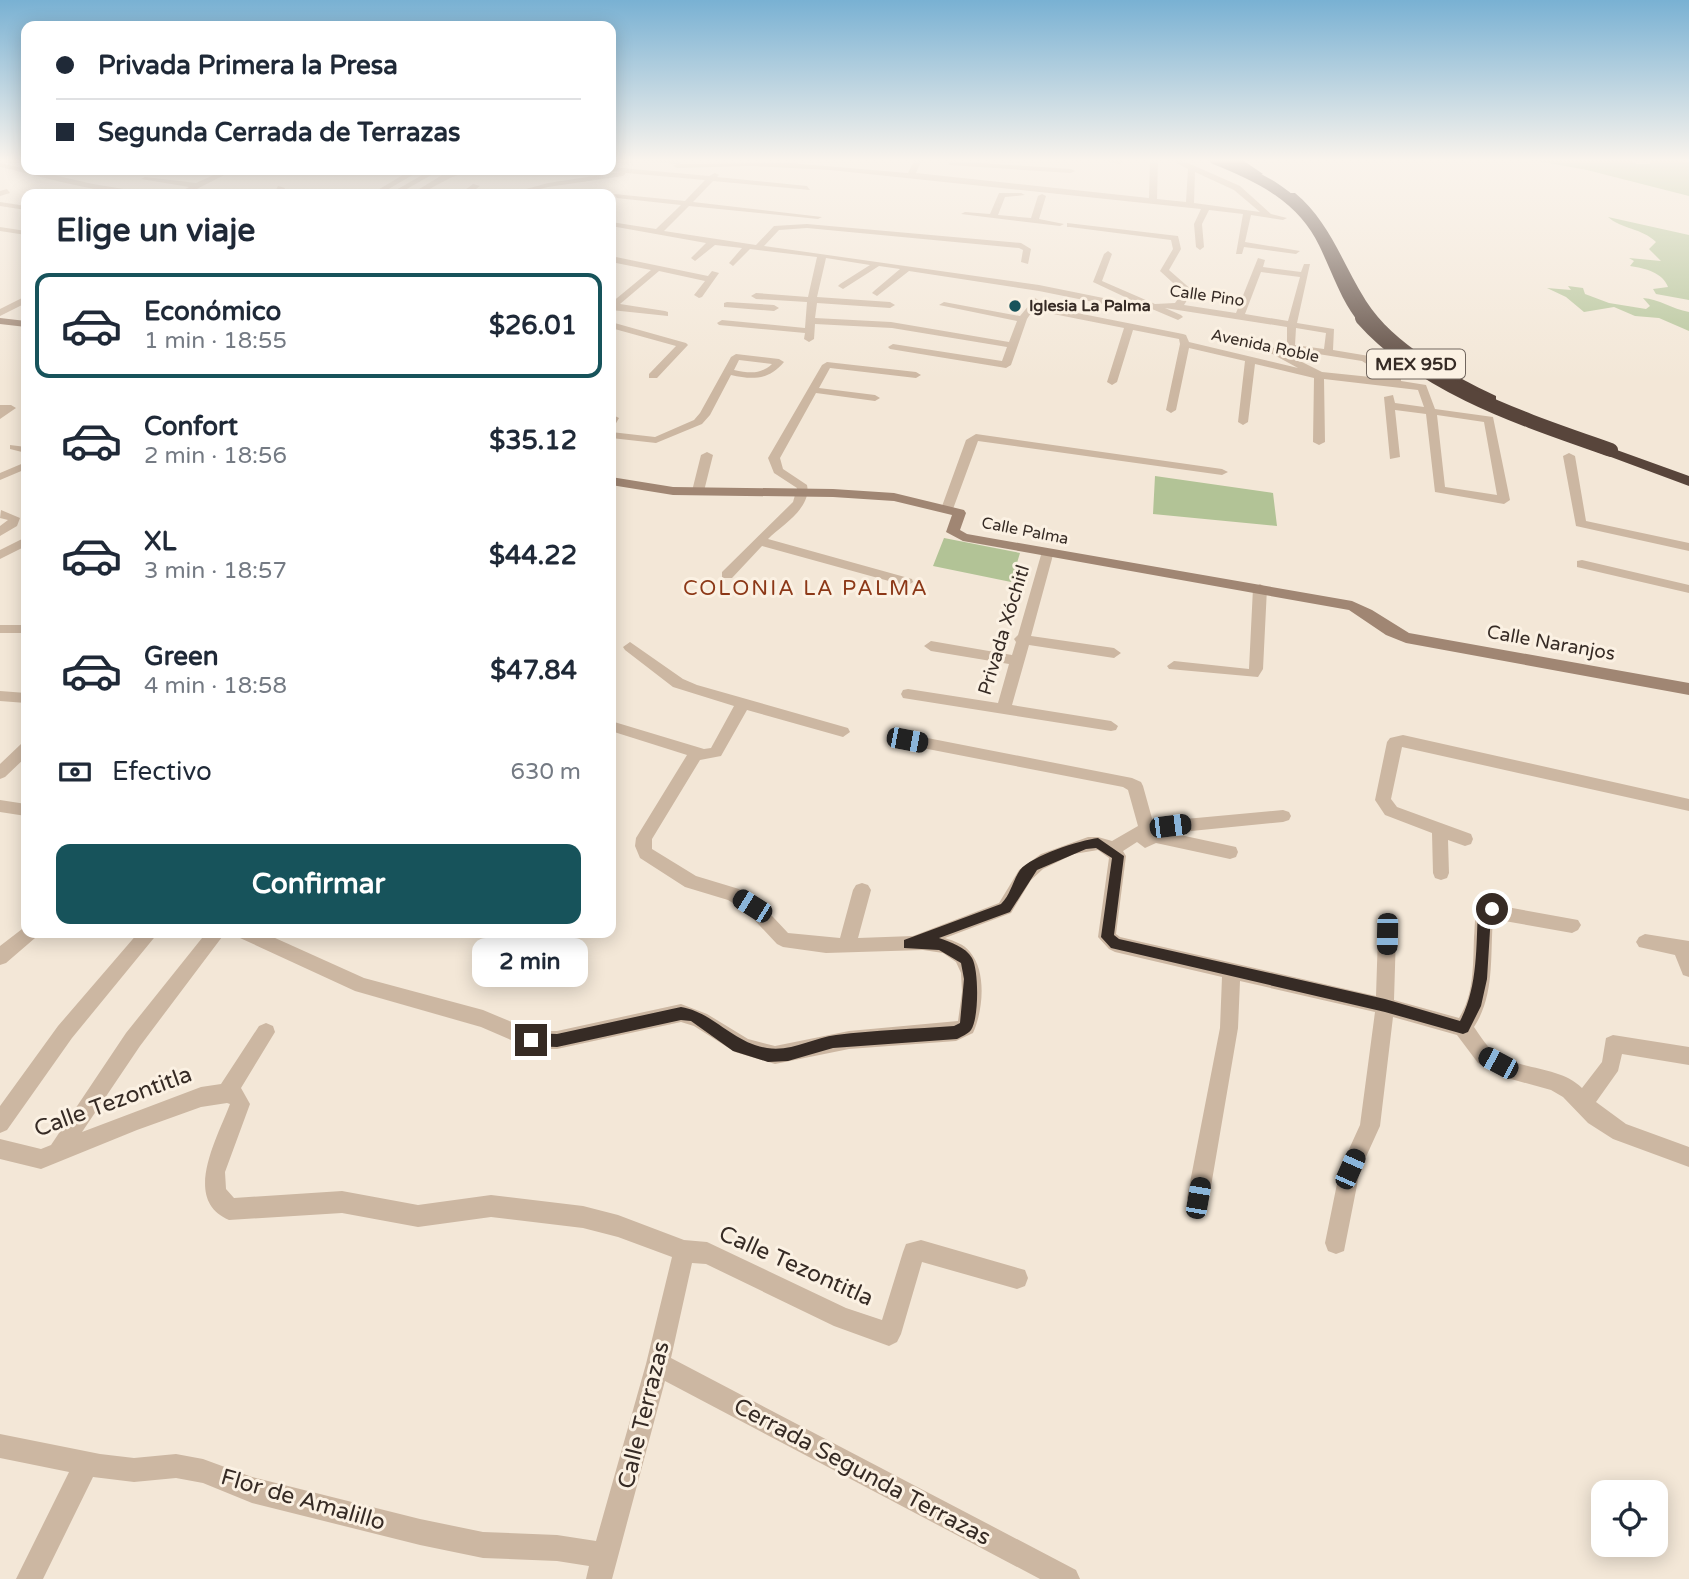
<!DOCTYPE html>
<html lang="es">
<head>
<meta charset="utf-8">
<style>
  body { margin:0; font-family:"Varela Round",sans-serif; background:#f6f6f7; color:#1f2937; height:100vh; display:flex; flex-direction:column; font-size:26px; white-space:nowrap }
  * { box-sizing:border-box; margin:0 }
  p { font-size:23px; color:#747a83 }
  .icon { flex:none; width:38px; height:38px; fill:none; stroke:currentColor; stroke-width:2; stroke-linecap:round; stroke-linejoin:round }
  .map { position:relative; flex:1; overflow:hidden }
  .sheet { position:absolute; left:21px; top:189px; width:595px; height:749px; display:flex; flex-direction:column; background:#fff; border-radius:14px; box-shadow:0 4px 18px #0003 }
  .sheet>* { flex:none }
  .banner { position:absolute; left:21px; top:21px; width:595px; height:154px; border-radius:14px; box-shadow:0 4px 18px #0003; display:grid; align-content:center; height:154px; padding:0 35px; background:#fff }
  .tools { position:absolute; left:1591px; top:1480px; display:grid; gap:14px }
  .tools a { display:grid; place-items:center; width:77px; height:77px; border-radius:14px; background:#fff; box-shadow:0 4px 18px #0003; font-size:35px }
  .end { position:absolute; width:32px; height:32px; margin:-16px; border:9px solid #362b25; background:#fff; box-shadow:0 0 0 4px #fff }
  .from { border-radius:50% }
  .bubble { position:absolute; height:49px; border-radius:14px; background:#fff; box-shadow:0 4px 18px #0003; font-size:23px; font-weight:700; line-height:49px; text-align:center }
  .car { position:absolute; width:21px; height:42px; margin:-21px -10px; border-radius:9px; box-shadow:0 0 5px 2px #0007; background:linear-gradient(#222 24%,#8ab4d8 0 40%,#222 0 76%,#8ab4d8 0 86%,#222 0) }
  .banner b { display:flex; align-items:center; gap:24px; height:66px; font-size:26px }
  .banner b+b { border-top:2px solid #e0e1e3 }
  .banner i { width:18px; height:18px; background:#1f2937 }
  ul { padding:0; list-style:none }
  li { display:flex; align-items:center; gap:21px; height:105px; margin:0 14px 10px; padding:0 21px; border:4px solid transparent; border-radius:14px }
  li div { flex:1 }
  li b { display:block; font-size:26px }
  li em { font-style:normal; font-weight:700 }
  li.current { border-color:#17535b }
  li>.icon { width:63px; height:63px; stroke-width:1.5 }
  h2 { padding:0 35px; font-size:32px; line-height:84px }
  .pay { display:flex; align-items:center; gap:18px; height:77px; padding:0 35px; font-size:26px }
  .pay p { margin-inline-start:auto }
  .cta { display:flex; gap:14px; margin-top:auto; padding:14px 35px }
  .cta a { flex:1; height:80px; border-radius:14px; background:#17535b; color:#fff; font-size:28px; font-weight:700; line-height:80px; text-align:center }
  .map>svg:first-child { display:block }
  .green { fill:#b2c396 }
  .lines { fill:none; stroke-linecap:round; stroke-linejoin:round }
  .street { fill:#ccb7a2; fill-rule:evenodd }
  .secondary { fill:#a08673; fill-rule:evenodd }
  .highway { fill:#58453b; fill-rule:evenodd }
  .highway-bridge-far1 { stroke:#58453b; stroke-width:11 }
  .highway-bridge { stroke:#58453b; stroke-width:14 }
  .route { fill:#362b25 }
  .poi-dot { fill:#17535b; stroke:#fbf1e3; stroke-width:2.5 }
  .labels { text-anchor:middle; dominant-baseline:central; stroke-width:6; stroke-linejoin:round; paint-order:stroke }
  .far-street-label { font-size:16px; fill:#362b25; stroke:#fbf1e3 }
  .far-poi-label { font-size:16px; font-weight:bold; fill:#362b25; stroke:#fbf1e3; text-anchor:start }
  .shield { fill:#fbf1e3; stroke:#71665e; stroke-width:2 }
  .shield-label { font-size:18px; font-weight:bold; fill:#362b25 }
  .street-label { font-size:19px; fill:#362b25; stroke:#fbf1e3 }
  .neighbourhood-label { font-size:21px; letter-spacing:2px; fill:#8c3817; stroke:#fbf1e3 }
  .near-street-label { font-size:23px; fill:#362b25; stroke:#fbf1e3 }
</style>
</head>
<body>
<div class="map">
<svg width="1689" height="1579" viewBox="0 0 1689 1579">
  <rect width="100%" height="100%" fill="#f3e7d7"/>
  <!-- green -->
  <path class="green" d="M1526,159H1628L1637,164H1650L1652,159L1689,162V196L1587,170Z
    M1608,217L1689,235V300L1656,294L1653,289L1668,287C1663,273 1645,268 1630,266L1634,261L1629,258L1661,261L1649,249L1656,242C1642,228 1621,229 1608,217Z
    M1568,286L1583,288L1585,294L1609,303L1646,309L1650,306L1643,298C1659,299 1672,309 1689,312V331L1659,318L1635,316L1614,307L1584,312L1566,297L1547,288L1571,290Z
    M1155,476L1273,493L1277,526L1153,514Z
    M944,538L1020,553L1011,582L933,566Z"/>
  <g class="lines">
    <!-- street -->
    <path class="street" d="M915,159H922L916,173L1149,198L1150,159H1158L1157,199L1186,202L1188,169L1169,159H1179L1240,186L1271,214L1287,218L1283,220L1251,215L1245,242L1300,251L1296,254L1244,247L1242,254H1236L1243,214L1209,210L1202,224L1204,247L1200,250L1196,247L1194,224L1201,209L830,170L751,166L677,168L673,166L676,164L642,160H677L681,162L679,164L790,163L908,173ZM1195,172L1234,190L1260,212L1194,203Z
      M1073,159H1080L1081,160L1077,162Z
      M1095,159H1124L1120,164Z
      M951,161L1071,169L1075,171L1071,173L948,165Z
      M0,163L93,184L154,194C103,196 50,178 0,167Z
      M611,167L709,176L715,173L719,175L717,177L807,186L810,190L713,181L693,202L822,217L818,219L689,206L664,231L756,245L774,226L807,224L1021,243L1031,249L1028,264L1021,262L1023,250L1019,248L807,228L779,230L764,246L1039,285L1138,305H1142L1093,282L1104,254L1108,251L1112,254L1102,281L1155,304L1175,303L1183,292L1160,271L1173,249L1171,240L1070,227H1067V223L1178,236L1181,249L1169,270L1193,291L1184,305L1236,313L1258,258L1265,260L1263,267L1301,272L1304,264H1310L1297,323L1334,329L1333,350L1369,356L1401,377V381L1426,385L1435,409L1493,417L1510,500L1504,504L1435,492L1426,414L1395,410L1400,457L1390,459L1384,397L1393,395L1395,403L1424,407L1418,390L1324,379L1325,442L1319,445L1313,442L1314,378L1255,364L1248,422L1243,425L1238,422L1245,361L1189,348L1176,410L1171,413L1166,410L1180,344L1179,339L1133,330L1117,382L1112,385L1107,382L1124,328L1033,310L1027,319L1011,365L1006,368L890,349L888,347L893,344L1002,361L1007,347L892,328L815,324L814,339L809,342L804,339L805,333L719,325L717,323L722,320L805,328L807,302L756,299L751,296L756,293L808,297L817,257L750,249L733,266L729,263L742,248L715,245L695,261L691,258L706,243L611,226V222L656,229L681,205L617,198L614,194L685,201L705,180L626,173L623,176L548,187L520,194H508L548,183L620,172L608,171ZM826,258L870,265L840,284L838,286L843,289L879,266L900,269L874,291L872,293L877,296L909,271L1039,291L1138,311L1152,309L1178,320L1183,317L1181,315L1165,308L1287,327V349L1362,361L1390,379L1322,372L1258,340L1250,342L1298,368L1189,342L1186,335L1183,334L1037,305L1040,301L1035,298L1020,316L944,302L939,305L1017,321L1009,342L891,322L815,318L817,303L890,308L895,305L890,302L817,297ZM1261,272L1300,277L1288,321L1245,314ZM1296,328L1326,333L1324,349L1295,345ZM1437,415L1484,422L1497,495L1445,487Z
      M225,170H234L187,194H177L189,187L141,179L145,177L196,183Z
      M406,170H414L416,173L380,194H371L408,172Z
      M431,170H440L398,194H389Z
      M459,170H470L450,178L420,194H411L444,174Z
      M473,184L480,186L469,194H460Z
      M278,186L285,188L282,194H274Z
      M7,189L10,193L0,196V191Z
      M315,191L327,192L328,194H312Z
      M999,193H1021L1025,195L1005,197L998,215L1031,218L1038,196L1042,194L1046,196L1039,219L1064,224L1060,226L961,214L965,212L990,214Z
      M0,202L26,206V210L0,206Z
      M0,227L26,231V235L0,231Z
      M611,256L708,276L712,271L719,273L702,297L699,298L694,295L705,281L659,271L620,304L665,311L668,312V316L611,310V303L651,270L611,262Z
      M26,296V303L0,316V309Z
      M727,302L774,305L779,308L774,311L724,307V303Z
      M611,322L686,343L688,345L657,378H649V374L676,346L611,328Z
      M736,354L779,359L784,362C769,380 753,380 731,375L710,415L702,424L656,443L611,438V432L655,437L694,420L700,413L731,357ZM739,360L772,364C760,375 749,373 734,370Z
      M827,362L916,372L921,375L916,378L830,368L819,388L875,395L880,398L875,401L816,393L780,458L783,469L807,485C812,508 782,525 768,539L912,579L913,582L907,586L762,546L732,578H722V572L793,502L797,488L774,473L768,458L822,365Z
      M0,405H11L16,408L0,419Z
      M611,414L619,418L615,425L611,426Z
      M976,434L1222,469L1228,472L1222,475L978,441L953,509L947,513L943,512L941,509L966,440Z
      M10,445L26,447V453L10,449Z
      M707,452L713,455L704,491L698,495L694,493L692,491L701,455Z
      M1569,453L1575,456L1586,521L1689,543V551L1576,526L1563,456Z
      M26,462V469L0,480V473Z
      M1,510L20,518L17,526L0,536V526L8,520L0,518Z
      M26,537V546L0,559V550Z
      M1047,551L1053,555L1031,636L1114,648L1121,653L1114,658L1029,645L1012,705L1111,721L1118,726L1116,730L1111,731L903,698L901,694L903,690L908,689L998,703L1009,664L931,651L924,646L931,641L1012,655L1016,642L1014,639L1018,635L1041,555Z
      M1582,560L1689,585V593L1577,567V561Z
      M1260,584L1267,588L1263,669L1258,677L1169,669L1167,666L1174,661L1249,669L1253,588Z
      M0,625H26V633H0Z
      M630,642L683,679L697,685L848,728L850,732L843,737L747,710L721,756L700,760L652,839V849L696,876L739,889L758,901L788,933L840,938L853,890L856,885L862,883L868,885L871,890L858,938L913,936L999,903L1019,870L1041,854L1088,837H1098L1112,841L1138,826L1128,790L1123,787L902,744L899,740L902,736L907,734L1132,778L1141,782L1143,786L1153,822L1283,810L1289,812L1291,816L1289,820L1283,822L1171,833L1236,847L1238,852L1236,857L1230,859L1156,843L1145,848L1137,842L1123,851L1126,856L1116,934L1120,937L1376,996L1378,934L1381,929L1387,926L1393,929L1396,934L1394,1000L1459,1018C1474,995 1473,965 1474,937C1475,927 1474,915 1479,905L1485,903L1578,920L1581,925L1578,930L1572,933L1493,919C1490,956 1495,995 1474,1027C1479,1034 1485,1044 1491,1049C1516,1072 1558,1064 1582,1088L1602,1062L1606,1038L1613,1035L1689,1047V1065L1622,1054L1618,1071L1596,1102L1626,1124L1689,1147V1167L1613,1139L1588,1123L1563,1097L1551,1090L1511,1079L1478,1063L1457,1035L1393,1017L1380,1126L1360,1170L1344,1251L1336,1254L1328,1251L1325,1243L1340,1169L1360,1125L1375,1012L1240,981L1238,1028L1209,1198L1206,1206L1198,1209L1190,1206L1187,1198L1220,1028L1222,977L1115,952L1109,949L1098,937L1109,858L1098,850L1074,854L1043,869L1031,880L1011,913L945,938C954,941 964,944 970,952C987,972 983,1011 973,1033L956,1041L849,1049L775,1064L735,1052L694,1026L681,1022L557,1049H532L481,1027L355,991L240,938L237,933H264L364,978L483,1010L533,1031H557L681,1004L707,1014L748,1039L775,1046L849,1031L958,1021L962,992L961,973L956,962L943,953L923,950L826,953L783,947L777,944L746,911L728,900L685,887L640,858L635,846L636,838L687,755L611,731V721L704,749L711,748L734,706L673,687L625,650L623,647Z
      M0,691L26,693V703L0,701Z
      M1403,735L1689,799V811L1402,747L1391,799L1397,807L1471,834L1473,839L1471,844L1465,846L1448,840L1449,873L1447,878L1441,880L1435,878L1433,873L1432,833L1385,815L1375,800L1387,742L1390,738Z
      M26,742V757L5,777L0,779V764L21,744Z
      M0,800L26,804V816L0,812Z
      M26,926V933H38L35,938L6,963L0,965V946Z
      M138,933H158L72,1038L7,1130L0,1133V1106L58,1026Z
      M206,933H225L140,1046L82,1132L201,1087L221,1084L259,1026L266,1023L273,1026L275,1032L241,1088L250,1104L225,1172L226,1189L234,1198L342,1191L418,1205L491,1195L583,1206L618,1215L684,1240L707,1242L846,1308L882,1320L903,1252L906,1244L921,1240L1025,1270L1028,1278L1025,1286L1017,1289L922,1262L901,1334L897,1342L889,1346L834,1326L706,1264L692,1263L671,1358L1076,1570L1080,1579H1040L665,1381L612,1579H586L589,1566L557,1561L483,1558L420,1545L252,1503L203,1483L176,1478L134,1482L93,1477L43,1579H16L69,1472L0,1458V1434L100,1454L134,1458L176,1454L203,1459L252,1477L420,1519L483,1532L557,1535L596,1541L646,1364L672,1257L618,1237L583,1228L491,1217L418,1227L342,1213L229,1220C181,1200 218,1137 230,1104L227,1103L201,1107L137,1130L41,1169L0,1159V1139L41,1149L51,1145L126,1033Z
      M1645,934L1689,941V977L1683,975L1675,955L1639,947L1636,942L1639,937Z"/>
    <!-- secondary -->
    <path class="secondary" d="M0,318L26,321V327L0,324Z
      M611,477L673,487L833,489L894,493L964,510L966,513L960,530L967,534L1352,601L1372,610L1409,633L1689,683V695L1406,643L1386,635L1349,610L963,541L946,532L952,515L894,501L833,497L673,495L611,485Z"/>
    <!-- highway -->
    <path class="highway" d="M1228,159H1241L1263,174L1254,176Z
      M1287,193H1295C1330,222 1342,263 1366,301C1394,345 1450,374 1496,396V402C1483,405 1468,393 1457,387C1418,366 1377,339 1354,301C1332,265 1320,226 1287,197Z
      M1589,440L1689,476V486L1584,447L1582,444Z"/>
    <!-- highway-bridge-far1 -->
    <path class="highway-bridge-far1" d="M1215,159C1260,177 1302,197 1324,243C1337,269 1345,297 1364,320"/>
    <!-- highway-bridge -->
    <path class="highway-bridge" d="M1362,318C1424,388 1526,420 1611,450"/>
  </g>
  <!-- sky -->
  <linearGradient id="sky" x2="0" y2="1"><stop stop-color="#79b1d3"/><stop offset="0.42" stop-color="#faf4ed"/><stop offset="1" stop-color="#faf4ed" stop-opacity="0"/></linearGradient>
  <rect width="1689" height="381" fill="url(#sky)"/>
  <!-- route -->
  <path class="route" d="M1098,838L1124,856L1114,935L1119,939L1385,999L1460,1021C1478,987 1476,947 1478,910L1485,905H1496V913L1491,914L1487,979L1481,1006L1468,1032L1463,1034L1385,1012L1111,948L1101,937L1112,858L1096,848L1086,849L1037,870L1010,912L939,938C950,942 966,947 972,958C979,970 979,1019 971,1030C968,1034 961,1037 957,1039L833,1048L788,1061L768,1062L733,1051L691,1021L681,1020L557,1047L531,1046L525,1040L531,1033L557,1034L681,1007C713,1012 733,1043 767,1048C791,1052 813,1038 836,1035C875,1030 915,1029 954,1026L960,1023L964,979L961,963L939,950L904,948V940L1001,904C1011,894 1012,882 1020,870C1031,856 1080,840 1098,838Z"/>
  <!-- markers -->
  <circle class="poi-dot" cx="1015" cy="306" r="7"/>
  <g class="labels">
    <!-- far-street labels -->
    <g class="far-street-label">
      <text transform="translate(1207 296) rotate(8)">Calle Pino</text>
      <text transform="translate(1265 346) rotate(12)">Avenida Roble</text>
      <text transform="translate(1025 531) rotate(11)">Calle Palma</text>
    </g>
    <!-- far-poi labels -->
    <g class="far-poi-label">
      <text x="1029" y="306">Iglesia La Palma</text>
    </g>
    <!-- shield labels -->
    <rect class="shield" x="1367" y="349.5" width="98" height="29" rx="5"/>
    <g class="shield-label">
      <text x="1416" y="364">MEX 95D</text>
    </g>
    <!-- street labels -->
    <g class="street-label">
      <text transform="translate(1004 630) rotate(-73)">Privada Xóchitl</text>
      <text transform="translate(1551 643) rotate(10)">Calle Naranjos</text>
    </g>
    <!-- neighbourhood labels -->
    <g class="neighbourhood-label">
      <text x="806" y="588">COLONIA LA PALMA</text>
    </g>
    <!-- near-street labels -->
    <g class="near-street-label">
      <text transform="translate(113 1102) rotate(-20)">Calle Tezontitla</text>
      <text transform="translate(796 1266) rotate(24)">Calle Tezontitla</text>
      <text transform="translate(644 1415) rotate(-76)">Calle Terrazas</text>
      <text transform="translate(862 1472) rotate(28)">Cerrada Segunda Terrazas</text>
      <text transform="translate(303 1500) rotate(16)">Flor de Amalillo</text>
    </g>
  </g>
</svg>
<div class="tools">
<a><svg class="icon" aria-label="locate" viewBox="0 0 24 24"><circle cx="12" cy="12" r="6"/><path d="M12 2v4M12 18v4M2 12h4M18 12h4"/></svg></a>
</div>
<i class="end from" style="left:1492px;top:909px"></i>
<i class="end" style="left:531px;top:1040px"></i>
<div class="bubble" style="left:472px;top:938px;width:116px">2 min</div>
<i class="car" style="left:907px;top:740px;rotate:101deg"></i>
<i class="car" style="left:1170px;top:826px;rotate:83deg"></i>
<i class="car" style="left:752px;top:906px;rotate:302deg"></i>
<i class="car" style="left:1387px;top:934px;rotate:181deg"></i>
<i class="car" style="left:1498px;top:1063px;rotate:298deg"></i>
<i class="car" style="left:1350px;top:1169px;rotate:24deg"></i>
<i class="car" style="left:1198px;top:1198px;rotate:10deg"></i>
<div class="banner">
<b><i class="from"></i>Privada Primera la Presa</b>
<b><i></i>Segunda Cerrada de Terrazas</b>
</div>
<section class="sheet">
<h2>Elige un viaje</h2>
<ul>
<li class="current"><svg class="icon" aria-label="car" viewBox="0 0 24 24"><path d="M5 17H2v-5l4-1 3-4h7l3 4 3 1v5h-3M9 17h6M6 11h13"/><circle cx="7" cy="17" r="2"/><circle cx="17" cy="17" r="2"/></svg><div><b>Económico</b><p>1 min · 18:55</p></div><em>$26.01</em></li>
<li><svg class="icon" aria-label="car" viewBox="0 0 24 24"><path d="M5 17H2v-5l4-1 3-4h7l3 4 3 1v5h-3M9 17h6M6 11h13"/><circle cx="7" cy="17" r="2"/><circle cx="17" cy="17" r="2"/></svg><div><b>Confort</b><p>2 min · 18:56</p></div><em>$35.12</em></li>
<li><svg class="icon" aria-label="car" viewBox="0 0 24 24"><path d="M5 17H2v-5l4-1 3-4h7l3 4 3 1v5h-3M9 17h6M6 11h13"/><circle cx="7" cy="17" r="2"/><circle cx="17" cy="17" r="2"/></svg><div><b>XL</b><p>3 min · 18:57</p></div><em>$44.22</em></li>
<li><svg class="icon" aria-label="car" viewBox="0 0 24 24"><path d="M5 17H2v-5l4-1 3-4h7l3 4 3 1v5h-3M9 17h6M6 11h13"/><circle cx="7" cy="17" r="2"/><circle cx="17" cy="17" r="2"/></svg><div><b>Green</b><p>4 min · 18:58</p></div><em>$47.84</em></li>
</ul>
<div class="pay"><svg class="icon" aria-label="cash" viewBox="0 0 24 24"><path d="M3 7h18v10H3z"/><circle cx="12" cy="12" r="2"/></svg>Efectivo<p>630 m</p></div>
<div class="cta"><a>Confirmar</a></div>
</section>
</div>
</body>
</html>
